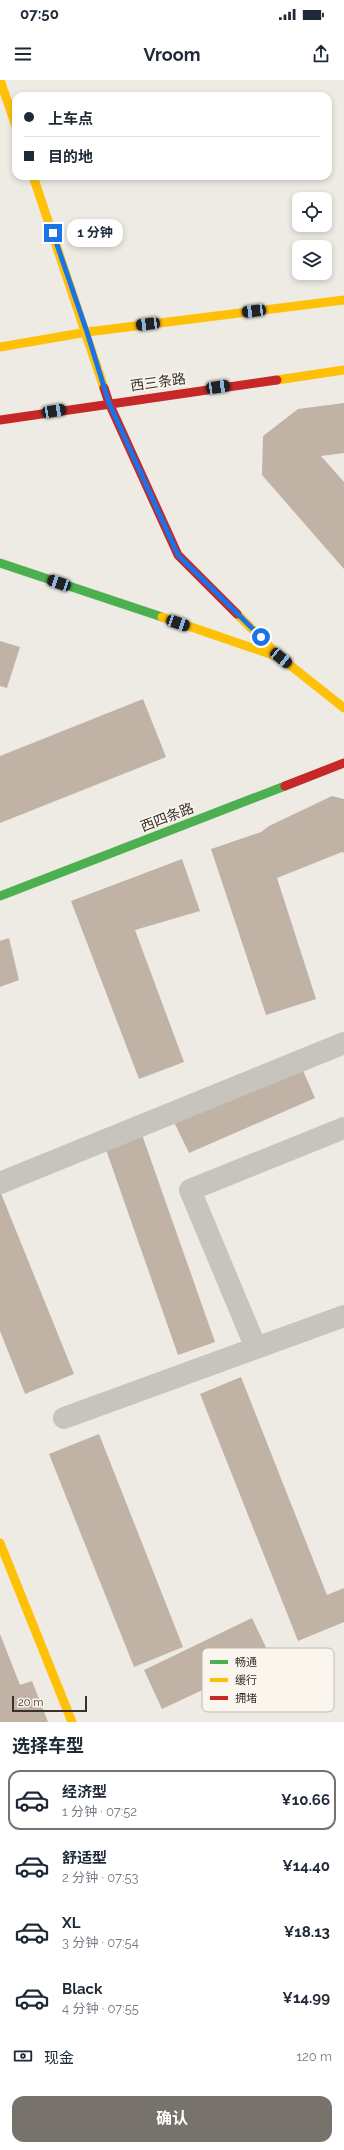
<!DOCTYPE html>
<html lang="zh">
<head>
<meta charset="utf-8">
<style>
  body { margin:0; font-family:Raleway,"Noto Sans SC",sans-serif; background:#f2f2f3; color:#1f2937; height:100vh; display:flex; flex-direction:column; font-size:15px; white-space:nowrap }
  * { box-sizing:border-box; margin:0 }
  p { font-size:13px; color:#747a83 }
  .icon { flex:none; width:22px; height:22px; fill:none; stroke:currentColor; stroke-width:2; stroke-linecap:round; stroke-linejoin:round }
  .map { position:relative; height:1642px; overflow:hidden }
  .side { display:flex; flex-direction:column; background:#fff; flex:1 }
  .side>* { flex:none }
  .hud { position:absolute; left:12px; top:12px; width:320px; height:88px; border-radius:12px; box-shadow:0 2px 6px #0003; display:grid; align-content:center; height:88px; padding:0 12px; background:#fff }
  .fabs { position:absolute; left:292px; top:112px; display:grid; gap:8px }
  .fabs a { display:grid; place-items:center; width:40px; height:40px; border-radius:8px; background:#fff; box-shadow:0 2px 6px #0003; font-size:20px }
  .scale { position:absolute; left:12px; bottom:10px; width:75px; box-sizing:border-box; padding-left:4px; border:2px solid #39312b; border-top:0; font-size:11px; line-height:14px; white-space:nowrap; color:#39312b; -webkit-text-stroke:3px #faf5ed; paint-order:stroke }
  .end { position:absolute; width:18px; height:18px; margin:-9px; border:5px solid #1a73e8; background:#fff; box-shadow:0 0 0 2px #fff }
  .from { border-radius:50% }
  .bubble { position:absolute; height:28px; border-radius:12px; background:#fff; box-shadow:0 2px 6px #0003; font-size:13px; font-weight:700; line-height:28px; text-align:center }
  .car { position:absolute; width:12px; height:24px; margin:-12px -6px; border-radius:5px; box-shadow:0 0 3px 1px #0007; background:linear-gradient(#222 24%,#8ab4d8 0 40%,#222 0 76%,#8ab4d8 0 86%,#222 0) }
  .hud b { display:flex; align-items:center; gap:14px; height:38px; font-size:15px }
  .hud b+b { border-top:1px solid #e0e1e3 }
  .hud i { width:10px; height:10px; background:#1f2937 }
  ul { padding:0; list-style:none }
  li { display:flex; align-items:center; gap:12px; height:60px; margin:0 8px 6px; padding:0 4px; border:2px solid transparent; border-radius:12px }
  li div { flex:1 }
  li b { display:block; font-size:15px }
  li em { font-style:normal; font-weight:700 }
  li.active { border-color:#78726c }
  li>.icon { width:36px; height:36px; stroke-width:1.5 }
  h2 { padding:0 12px; font-size:18px; line-height:48px }
  .pay { display:flex; align-items:center; gap:10px; height:44px; padding:0 12px; font-size:15px }
  .pay p { margin-inline-start:auto }
  .primary-button { display:flex; gap:8px; margin-top:auto; padding:8px 12px }
  .primary-button a { flex:1; height:46px; border-radius:12px; background:#78726c; color:#fff; font-size:16px; font-weight:700; line-height:46px; text-align:center }
  .status { display:flex; justify-content:space-between; align-items:center; height:28px; padding:0 20px; background:#fff; direction:ltr }
  .status svg { height:11px; fill:currentColor }
  header { display:flex; justify-content:space-between; align-items:center; height:52px; padding:0 12px; background:#fff; font-size:18px; font-weight:700 }
  .map>svg:first-child { display:block }
  .building { fill:#c1b2a6 }
  .lines { fill:none; stroke-linecap:round; stroke-linejoin:round }
  .street { stroke:#c7c3bd; stroke-width:22 }
  .fast { stroke:#4caf50; stroke-width:9 }
  .slow { stroke:#ffc107; stroke-width:9 }
  .jam { stroke:#c62828; stroke-width:9 }
  .route { stroke:#1a73e8; stroke-width:5 }
  .labels { text-anchor:middle; dominant-baseline:central; stroke-width:3; stroke-linejoin:round; paint-order:stroke }
  .street-label { font-size:14px; fill:#39312b; stroke:#faf5ed }
  .key { fill:#faf5ed; stroke:#c0bab3; stroke-width:1 }
  .key-label { font-size:11px; fill:#39312b }
</style>
</head>
<body>
<div class="status"><b>07:50</b><svg viewBox="0 0 49 12"><path d="M0 12V9h3v3zM5 12V6h3v6zM10 12V3h3v9zM15 12V0h3v12zM26 1h20v11H26zM47 4h2v5h-2z"/></svg></div>
<header><svg class="icon" aria-label="menu" viewBox="0 0 24 24"><path d="M4 6h16M4 12h16M4 18h16"/></svg>Vroom<svg class="icon" aria-label="share" viewBox="0 0 24 24"><path d="M12 15V3M7 8l5-5 5 5M5 13v7h14v-7"/></svg></header>
<div class="map">
<svg width="344" height="1642" viewBox="0 0 344 1642">
  <rect width="100%" height="100%" fill="#eeebe4"/>
  <!-- building -->
  <path class="building" d="M344,323V373L321,376L344,402V489L262,395L263,356L298,329Z
    M0,561L20,567L7,608L0,606Z
    M143,619L166,677L0,743V676Z
    M332,716L344,719V773L342,772L277,798L316,919L266,935L211,769L261,752L269,746Z
    M182,779L200,831L135,850L184,982L139,999L71,821Z
    M9,858L19,900L0,907V861Z
    M301,986L315,1018L189,1073L174,1042Z
    M140,1049L215,1262L178,1275L103,1061Z
    M0,1111L74,1294L25,1314L0,1251Z
    M241,1297L327,1515L344,1508V1542L298,1561L200,1314Z
    M99,1354L183,1567L134,1587L49,1374Z
    M252,1538L271,1578L162,1629L144,1590Z
    M0,1554L20,1605L32,1601L48,1642H0Z"/>
  <g class="lines">
    <!-- street -->
    <path class="street" d="M0,1103L344,963
      M256,1268L190,1110L344,1048
      M64,1338L344,1236"/>
    <!-- fast -->
    <path class="fast" d="M0,483L162,537
      M0,816L285,706"/>
    <!-- slow -->
    <path class="slow" d="M0,0L16,46
      M33,96L104,308
      M0,267L87,252L344,220
      M277,300L344,290
      M237,534L281,578L344,628
      M162,537L276,576
      M0,1463L72,1642"/>
    <!-- jam -->
    <path class="jam" d="M104,308L109,323L178,475L237,534
      M0,340L277,300
      M285,706L344,683"/>
  </g>
  <g class="lines">
    <!-- route -->
    <path class="route" d="M53,153L87,252L109,323L178,475L261,557"/>
  </g>
  <g class="labels">
    <!-- street labels -->
    <g class="street-label">
      <text transform="translate(158 302) rotate(-8)">西三条路</text>
      <text transform="translate(167 737) rotate(-21)">西四条路</text>
    </g>
  </g>
  <!-- legend -->
  <rect x="202" y="1568" width="132" height="64" rx="6" class="key"/>
  <rect x="210" y="1580" width="18" height="4" fill="#4caf50"/>
  <rect x="210" y="1598" width="18" height="4" fill="#ffc107"/>
  <rect x="210" y="1616" width="18" height="4" fill="#c62828"/>
  <g class="key-label">
    <text x="235" y="1586">畅通</text>
    <text x="235" y="1604">缓行</text>
    <text x="235" y="1622">拥堵</text>
  </g>
</svg>
<div class="fabs">
<a><svg class="icon" aria-label="locate" viewBox="0 0 24 24"><circle cx="12" cy="12" r="6"/><path d="M12 2v4M12 18v4M2 12h4M18 12h4"/></svg></a>
<a><svg class="icon" aria-label="layers" viewBox="0 0 24 24"><path d="M12 4l9 5-9 5-9-5zM3 14l9 5 9-5"/></svg></a>
</div>
<div class="scale">20 m</div>
<i class="end from" style="left:261px;top:557px"></i>
<i class="end" style="left:53px;top:153px"></i>
<div class="bubble" style="left:67px;top:139px;width:56px">1 分钟</div>
<i class="car" style="left:254px;top:231px;rotate:263deg"></i>
<i class="car" style="left:148px;top:244px;rotate:263deg"></i>
<i class="car" style="left:218px;top:307px;rotate:82deg"></i>
<i class="car" style="left:54px;top:331px;rotate:81deg"></i>
<i class="car" style="left:59px;top:503px;rotate:289deg"></i>
<i class="car" style="left:178px;top:543px;rotate:109deg"></i>
<i class="car" style="left:281px;top:578px;rotate:129deg"></i>
<div class="hud">
<b><i class="from"></i>上车点</b>
<b><i></i>目的地</b>
</div>
</div>
<section class="side">
<h2>选择车型</h2>
<ul>
<li class="active"><svg class="icon" aria-label="car" viewBox="0 0 24 24"><path d="M5 17H2v-5l4-1 3-4h7l3 4 3 1v5h-3M9 17h6M6 11h13"/><circle cx="7" cy="17" r="2"/><circle cx="17" cy="17" r="2"/></svg><div><b>经济型</b><p>1 分钟 · 07:52</p></div><em>¥10.66</em></li>
<li><svg class="icon" aria-label="car" viewBox="0 0 24 24"><path d="M5 17H2v-5l4-1 3-4h7l3 4 3 1v5h-3M9 17h6M6 11h13"/><circle cx="7" cy="17" r="2"/><circle cx="17" cy="17" r="2"/></svg><div><b>舒适型</b><p>2 分钟 · 07:53</p></div><em>¥14.40</em></li>
<li><svg class="icon" aria-label="car" viewBox="0 0 24 24"><path d="M5 17H2v-5l4-1 3-4h7l3 4 3 1v5h-3M9 17h6M6 11h13"/><circle cx="7" cy="17" r="2"/><circle cx="17" cy="17" r="2"/></svg><div><b>XL</b><p>3 分钟 · 07:54</p></div><em>¥18.13</em></li>
<li><svg class="icon" aria-label="car" viewBox="0 0 24 24"><path d="M5 17H2v-5l4-1 3-4h7l3 4 3 1v5h-3M9 17h6M6 11h13"/><circle cx="7" cy="17" r="2"/><circle cx="17" cy="17" r="2"/></svg><div><b>Black</b><p>4 分钟 · 07:55</p></div><em>¥14.99</em></li>
</ul>
<div class="pay"><svg class="icon" aria-label="cash" viewBox="0 0 24 24"><path d="M3 7h18v10H3z"/><circle cx="12" cy="12" r="2"/></svg>现金<p>120 m</p></div>
<div class="primary-button"><a>确认</a></div>
</section>
</body>
</html>
